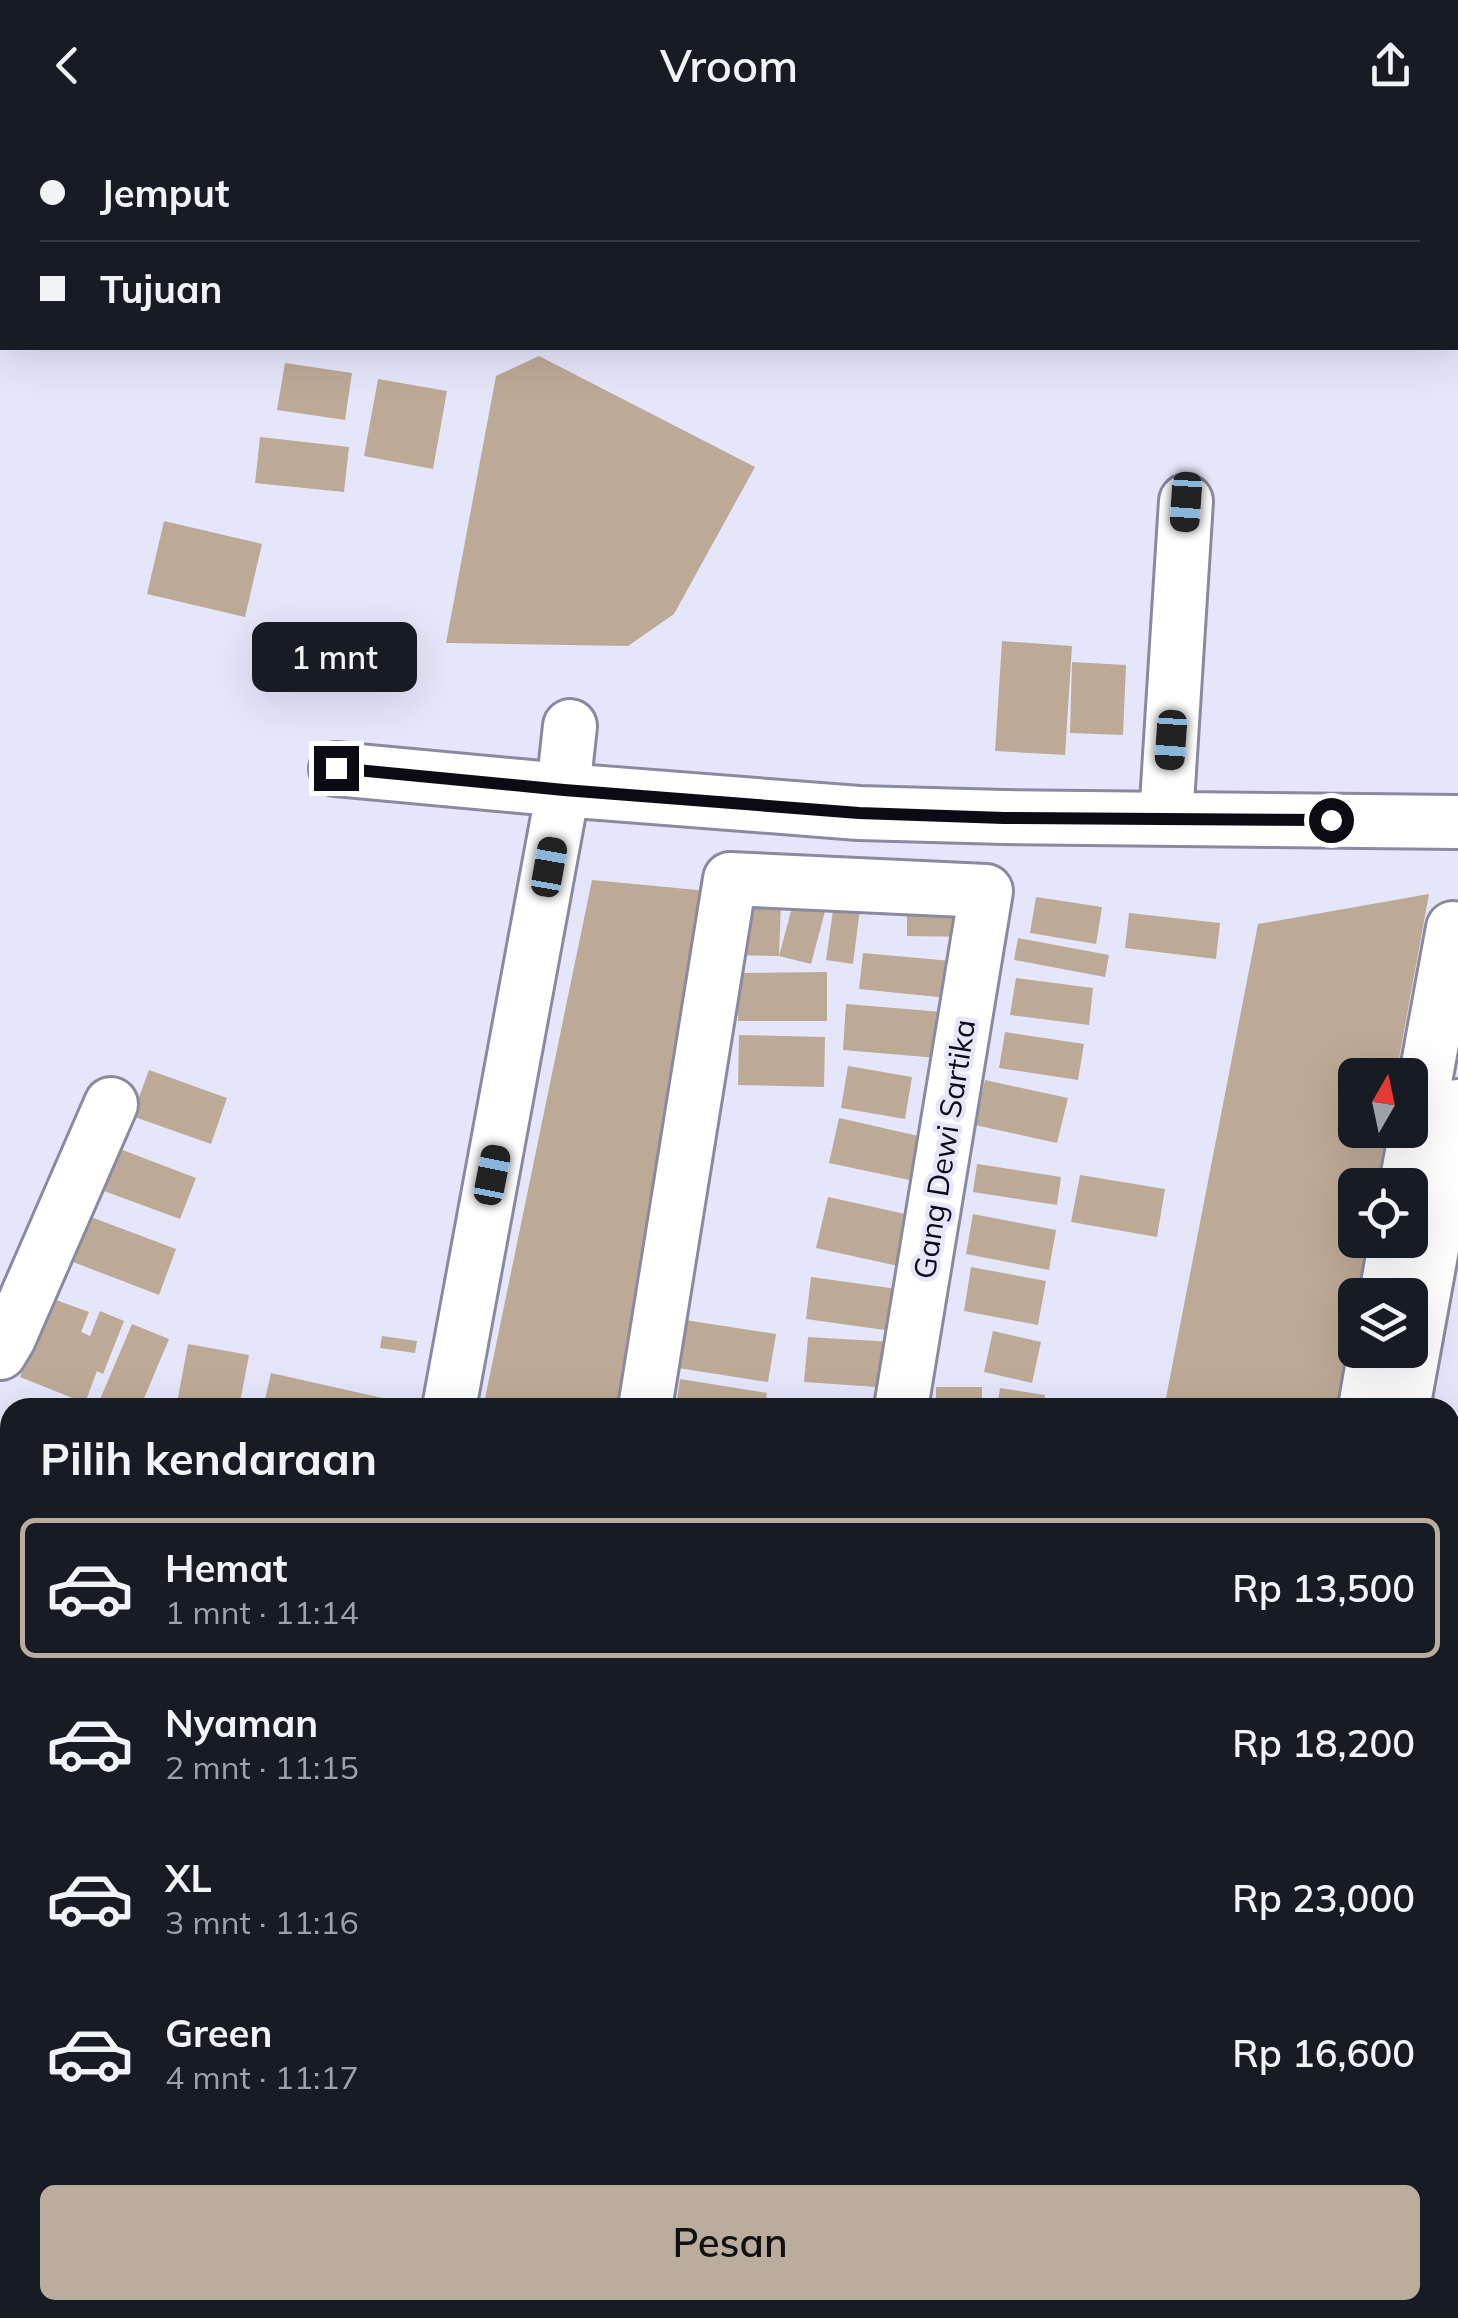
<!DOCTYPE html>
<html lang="id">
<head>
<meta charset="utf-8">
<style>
  body { margin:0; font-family:Mulish,sans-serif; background:#242831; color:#f1f3f6; height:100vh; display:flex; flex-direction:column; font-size:38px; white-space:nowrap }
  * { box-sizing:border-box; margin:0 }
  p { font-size:32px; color:#9ea1a6 }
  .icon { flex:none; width:55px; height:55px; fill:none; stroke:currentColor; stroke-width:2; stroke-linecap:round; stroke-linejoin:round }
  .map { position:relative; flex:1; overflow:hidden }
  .sheet { position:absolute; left:0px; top:1268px; width:1460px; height:922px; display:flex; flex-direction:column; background:#171b24; border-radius:30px 30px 0 0; box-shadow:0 10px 40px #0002 }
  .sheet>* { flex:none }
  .hud { position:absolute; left:0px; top:0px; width:1460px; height:220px; box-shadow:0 10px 40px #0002; display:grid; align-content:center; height:220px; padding:0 40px; background:#171b24 }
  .needle { width:65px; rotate:9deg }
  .controls { position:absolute; left:1338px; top:928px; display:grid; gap:20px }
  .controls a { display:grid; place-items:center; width:90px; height:90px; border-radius:15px; background:#171b24; box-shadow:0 10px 40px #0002; font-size:50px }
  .end { position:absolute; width:45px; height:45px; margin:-22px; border:12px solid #0b0b13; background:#fff; box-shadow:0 0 0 5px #fff }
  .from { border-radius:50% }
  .bubble { position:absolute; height:70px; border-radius:15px; background:#171b24; box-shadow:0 10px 40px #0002; font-size:32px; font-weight:600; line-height:70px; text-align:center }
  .car { position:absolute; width:30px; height:60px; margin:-30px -15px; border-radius:12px; box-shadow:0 0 8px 2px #0007; background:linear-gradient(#222 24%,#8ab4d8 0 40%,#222 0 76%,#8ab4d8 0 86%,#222 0) }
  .hud b { display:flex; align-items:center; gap:35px; height:95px; font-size:38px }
  .hud b+b { border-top:2px solid #363941 }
  .hud i { width:25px; height:25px; background:#f1f3f6 }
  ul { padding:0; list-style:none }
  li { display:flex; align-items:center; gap:30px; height:140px; margin:0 20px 15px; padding:0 20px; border:5px solid transparent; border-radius:15px }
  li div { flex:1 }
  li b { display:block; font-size:38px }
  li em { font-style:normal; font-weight:600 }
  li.active { border-color:#bbad9d }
  li>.icon { width:90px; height:90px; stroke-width:1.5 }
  h2 { padding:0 40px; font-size:45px; line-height:120px }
  .primary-button { display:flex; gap:20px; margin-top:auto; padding:20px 40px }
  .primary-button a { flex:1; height:115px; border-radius:15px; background:#bbad9d; color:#111; font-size:40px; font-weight:600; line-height:115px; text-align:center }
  header { display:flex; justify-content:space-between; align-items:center; height:130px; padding:0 40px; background:#171b24; font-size:45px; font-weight:600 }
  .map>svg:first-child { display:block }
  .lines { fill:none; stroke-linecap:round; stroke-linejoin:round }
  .stream { stroke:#7a7aa8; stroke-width:12 }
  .building { fill:#bdaa96 }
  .minor-casing { stroke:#8989a0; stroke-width:58 }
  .minor { stroke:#fff; stroke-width:52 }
  .route { stroke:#0b0b13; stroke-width:12 }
  .labels { text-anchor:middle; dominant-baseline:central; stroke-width:9; stroke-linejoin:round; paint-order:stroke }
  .street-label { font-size:30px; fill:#0b0b13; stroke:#e6e6fb }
</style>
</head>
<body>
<header><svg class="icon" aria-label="back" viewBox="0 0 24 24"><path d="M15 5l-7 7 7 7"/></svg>Vroom<svg class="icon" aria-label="share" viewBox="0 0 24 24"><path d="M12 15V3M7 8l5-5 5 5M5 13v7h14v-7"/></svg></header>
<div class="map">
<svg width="1458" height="2188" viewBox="0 0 1458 2188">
  <rect width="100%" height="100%" fill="#e6e6fb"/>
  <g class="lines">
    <!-- stream -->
    <path class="stream" d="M1450,2135L1458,2119
      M1422,2188L1426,2180"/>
  </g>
  <!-- building -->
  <path class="building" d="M539,226L755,337L674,484L628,516L446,513L496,246Z
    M285,233L352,243L345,290L277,280Z
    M378,249L447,261L433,339L364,326Z
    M260,307L349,317L344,362L255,353Z
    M164,391L262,414L245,487L147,464Z
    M1002,511L1072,516L1065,625L995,621Z
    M1072,532L1126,535L1123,605L1070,603Z
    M592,750L719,762L635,1278H483Z
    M796,762L828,770L811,834L779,826Z
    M907,764H971L970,807L907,806Z
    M1429,764L1396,945H1355V1000H1386L1377,1055H1355V1110H1367L1357,1165H1355L1337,1278H1164L1258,794Z
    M835,766L861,770L853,834L826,830Z
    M1036,767L1102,777L1096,814L1030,803Z
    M733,771L781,772L779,826L732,825Z
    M1129,783L1220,793L1216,829L1125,818Z
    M1018,808L1109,825L1105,847L1014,830Z
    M863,823L962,832L958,869L859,859Z
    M827,842V891H738L737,843Z
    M1016,848L1093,858L1089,895L1010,885Z
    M846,874L954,883L950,929L843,920Z
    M1005,902L1084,914L1078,950L999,938Z
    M739,905L825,907L824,957L738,955Z
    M848,936L912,947L905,989L841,978Z
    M149,940L227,968L211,1014L132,986Z
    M985,950L1068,968L1057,1013L975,995Z
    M839,988L923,1007L914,1051L829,1033Z
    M120,1019L196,1048L180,1089L104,1061Z
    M977,1034L1061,1047L1057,1075L973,1062Z
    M1080,1045L1165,1059L1157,1107L1071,1092Z
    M828,1067L910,1085L898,1136L816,1118Z
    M973,1084L1056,1100L1049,1140L966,1124Z
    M91,1087L176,1119L159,1165L73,1132Z
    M971,1137L1046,1151L1038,1195L964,1181Z
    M811,1147L897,1159L892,1201L806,1189Z
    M56,1170L89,1182L81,1202L90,1206L100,1181L124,1191L103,1244L97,1241L85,1273L20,1247L44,1185L49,1187Z
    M685,1190L776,1204L768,1252L678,1238Z
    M132,1194L169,1209L140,1278H106L98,1274Z
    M993,1201L1041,1212L1032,1253L984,1242Z
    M382,1206L417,1211L415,1223L380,1218Z
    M808,1207L894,1212L892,1258L804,1252Z
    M188,1214L249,1225L239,1278H176Z
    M271,1243L387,1269L385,1278H263Z
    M680,1249L767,1263L765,1278H676Z
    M936,1257H982V1278H936Z
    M1000,1258L1045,1265L1043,1278H997Z
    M800,1269L855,1275V1278H800Z
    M0,1317L10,1322V1334L6,1345L10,1346V1392L0,1388Z
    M1451,1362L1458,1364V1391L1450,1389Z
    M1450,1422L1458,1424V1466L1450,1464Z
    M10,1430V1468L0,1464V1448L2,1449Z
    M10,1473V1510L0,1504V1491Z
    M0,1519L10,1523L0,1544Z
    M1450,1524L1458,1526V1572L1450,1570Z
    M1450,1631L1458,1633V1690L1450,1689Z
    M10,1766V1824L0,1820V1791Z
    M1450,1781L1458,1783V1806L1451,1827Z
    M0,1867L10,1873V1910L0,1927Z
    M230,2180H286L280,2188H244Z
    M772,2180H960L956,2188H767Z
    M1028,2180H1079L1078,2188H1027Z
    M1090,2180H1180V2188H1090Z
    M1213,2180H1255L1254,2188H1212Z
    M1266,2180H1331L1330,2188H1265Z
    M1335,2180H1390L1388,2188H1333Z"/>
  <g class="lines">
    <defs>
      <path id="minor" d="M336,639L563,660L859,683L1004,687L1458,692
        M1166,689L1186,371
        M1406,1055L1453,798
        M1386,1165L1396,1110
        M0,1223L9,1208L111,974
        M449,1278L563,660L570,596
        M645,1278L730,749L986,761L901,1278
        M1365,1278L1375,1220
        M1403,1278L1458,976
        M0,1622L10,1626
        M1450,2024L1458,2011
        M1450,2064L1458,2065
        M737,2188L742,2180
        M990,2188L991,2180"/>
    </defs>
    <!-- minor casing -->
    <use href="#minor" class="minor-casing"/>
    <!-- minor -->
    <use href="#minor" class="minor"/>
  </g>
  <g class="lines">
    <!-- route -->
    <path class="route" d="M336,638L564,660L859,683L1004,688L1331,690"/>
  </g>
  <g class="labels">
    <!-- street labels -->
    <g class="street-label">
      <text transform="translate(944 1019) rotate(-81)">Gang Dewi Sartika</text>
    </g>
  </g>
</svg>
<div class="controls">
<a><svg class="needle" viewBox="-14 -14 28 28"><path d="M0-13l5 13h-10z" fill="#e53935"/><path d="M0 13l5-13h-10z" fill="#9ea1a6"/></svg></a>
<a><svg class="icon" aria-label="locate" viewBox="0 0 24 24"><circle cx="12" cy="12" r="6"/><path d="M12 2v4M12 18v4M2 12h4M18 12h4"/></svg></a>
<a><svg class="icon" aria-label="layers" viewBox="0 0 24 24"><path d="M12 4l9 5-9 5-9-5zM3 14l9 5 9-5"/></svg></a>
</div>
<i class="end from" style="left:1331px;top:690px"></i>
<i class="end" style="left:336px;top:638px"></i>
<div class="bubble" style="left:252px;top:492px;width:165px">1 mnt</div>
<i class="car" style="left:1186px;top:372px;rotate:184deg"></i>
<i class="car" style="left:1171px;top:610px;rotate:184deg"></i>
<i class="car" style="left:549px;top:737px;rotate:10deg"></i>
<i class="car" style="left:492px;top:1045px;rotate:11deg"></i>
<div class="hud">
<b><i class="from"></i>Jemput</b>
<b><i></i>Tujuan</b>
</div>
<section class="sheet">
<h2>Pilih kendaraan</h2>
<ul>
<li class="active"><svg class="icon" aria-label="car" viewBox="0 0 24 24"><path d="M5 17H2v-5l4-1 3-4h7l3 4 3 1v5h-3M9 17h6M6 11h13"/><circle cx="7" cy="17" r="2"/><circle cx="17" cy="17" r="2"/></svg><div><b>Hemat</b><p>1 mnt · 11:14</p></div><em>Rp 13,500</em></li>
<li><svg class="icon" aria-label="car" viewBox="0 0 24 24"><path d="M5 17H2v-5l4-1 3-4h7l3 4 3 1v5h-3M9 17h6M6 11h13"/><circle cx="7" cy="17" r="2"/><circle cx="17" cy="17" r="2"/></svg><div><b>Nyaman</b><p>2 mnt · 11:15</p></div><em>Rp 18,200</em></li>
<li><svg class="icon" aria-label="car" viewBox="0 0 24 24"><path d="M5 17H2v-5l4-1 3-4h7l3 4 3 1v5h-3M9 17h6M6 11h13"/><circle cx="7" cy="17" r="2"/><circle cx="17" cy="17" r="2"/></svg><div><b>XL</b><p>3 mnt · 11:16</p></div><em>Rp 23,000</em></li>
<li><svg class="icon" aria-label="car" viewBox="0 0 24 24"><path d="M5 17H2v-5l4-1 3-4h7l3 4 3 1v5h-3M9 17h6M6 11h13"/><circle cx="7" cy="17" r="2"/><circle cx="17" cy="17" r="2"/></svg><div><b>Green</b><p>4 mnt · 11:17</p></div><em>Rp 16,600</em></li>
</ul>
<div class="primary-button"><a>Pesan</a></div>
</section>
</div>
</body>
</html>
